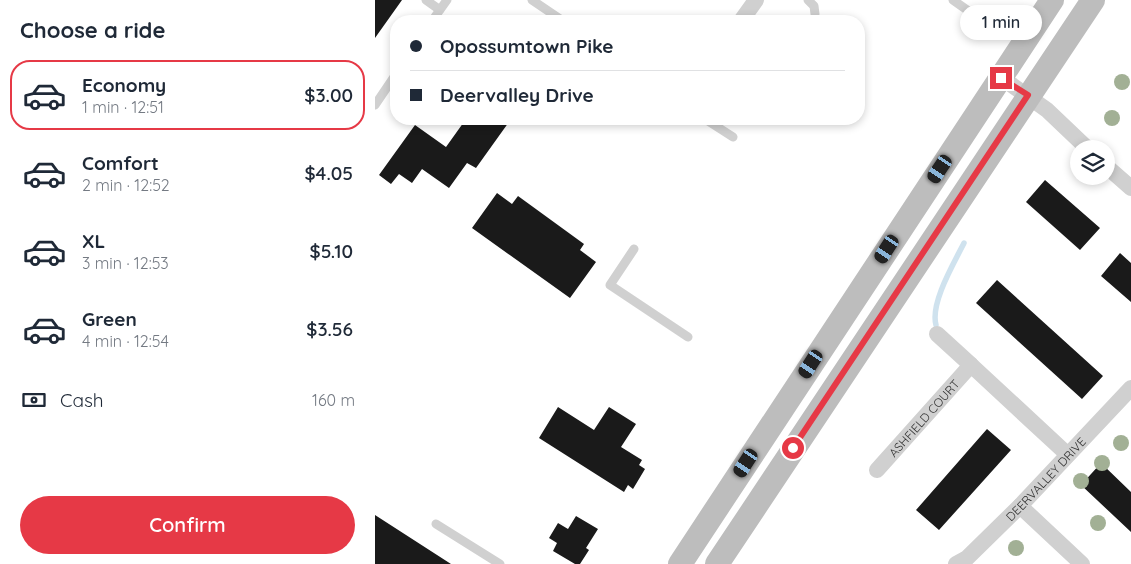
<!DOCTYPE html>
<html lang="en">
<head>
<meta charset="utf-8">
<style>
  body { margin:0; font-family:Quicksand,sans-serif; background:#f2f2f3; color:#1f2937; height:100vh; display:flex; flex-direction:column; font-size:19px; white-space:nowrap }
  * { box-sizing:border-box; margin:0 }
  p { font-size:16px; color:#747a83 }
  .icon { flex:none; width:28px; height:28px; fill:none; stroke:currentColor; stroke-width:2; stroke-linecap:round; stroke-linejoin:round }
  .map { position:relative; flex:1; overflow:hidden }
  .details { display:flex; flex-direction:column; background:#fff; width:375px }
  .details>* { flex:none }
  .hud { position:absolute; left:15px; top:15px; width:475px; height:110px; border-radius:20px; box-shadow:0 2px 8px #0003; display:grid; align-content:center; height:110px; padding:0 20px; background:#fff }
  .controls { position:absolute; left:695px; top:140px; display:grid; gap:10px }
  .controls a { display:grid; place-items:center; width:45px; height:45px; border-radius:50%; background:#fff; box-shadow:0 2px 8px #0003; font-size:25px }
  .end { position:absolute; width:22px; height:22px; margin:-11px; border:6px solid #e63946; background:#fff; box-shadow:0 0 0 2px #fff }
  .from { border-radius:50% }
  .bubble { position:absolute; height:35px; border-radius:18px; background:#fff; box-shadow:0 2px 8px #0003; font-size:16px; font-weight:600; line-height:35px; text-align:center }
  .car { position:absolute; width:15px; height:30px; margin:-15px -8px; border-radius:6px; box-shadow:0 0 4px 1px #0007; background:linear-gradient(#222 24%,#8ab4d8 0 40%,#222 0 76%,#8ab4d8 0 86%,#222 0) }
  .hud b { display:flex; align-items:center; gap:18px; height:48px; font-size:19px }
  .hud b+b { border-top:1px solid #e0e1e3 }
  .hud i { width:12px; height:12px; background:#1f2937 }
  ul { padding:0; list-style:none }
  li { display:flex; align-items:center; gap:15px; height:70px; margin:0 10px 8px; padding:0 10px; border:2px solid transparent; border-radius:20px }
  li div { flex:1 }
  li b { display:block; font-size:19px }
  li em { font-style:normal; font-weight:600 }
  li.current { border-color:#e63946 }
  li>.icon { width:45px; height:45px; stroke-width:1.5 }
  h2 { padding:0 20px; font-size:22px; line-height:60px }
  .pay { display:flex; align-items:center; gap:12px; height:55px; padding:0 20px; font-size:19px }
  .pay p { margin-inline-start:auto }
  .cta { display:flex; gap:10px; margin-top:auto; padding:10px 20px }
  .cta a { flex:1; height:58px; border-radius:30px; background:#e63946; color:#fff; font-size:20px; font-weight:600; line-height:58px; text-align:center }
  main { display:flex; flex:1; min-height:0 }
  .map>svg:first-child { display:block }
  .lines { fill:none; stroke-linecap:round; stroke-linejoin:round }
  .stream { stroke:#cfe2ee; stroke-width:5.5 }
  .building { fill:#1a1a1a }
  .service { stroke:#d0d0d0; stroke-width:9 }
  .minor { stroke:#d0d0d0; stroke-width:16 }
  .secondary { stroke:#bdbdbd; stroke-width:24 }
  .tree { fill:#a2b095 }
  .route { stroke:#e63946; stroke-width:6 }
  .labels { text-anchor:middle; dominant-baseline:central; stroke-width:5; stroke-linejoin:round; paint-order:stroke }
  .street-label { font-size:12px; fill:#333; stroke:#fff }
</style>
</head>
<body>
<main>
<section class="details">
<h2>Choose a ride</h2>
<ul>
<li class="current"><svg class="icon" aria-label="car" viewBox="0 0 24 24"><path d="M5 17H2v-5l4-1 3-4h7l3 4 3 1v5h-3M9 17h6M6 11h13"/><circle cx="7" cy="17" r="2"/><circle cx="17" cy="17" r="2"/></svg><div><b>Economy</b><p>1 min · 12:51</p></div><em>$3.00</em></li>
<li><svg class="icon" aria-label="car" viewBox="0 0 24 24"><path d="M5 17H2v-5l4-1 3-4h7l3 4 3 1v5h-3M9 17h6M6 11h13"/><circle cx="7" cy="17" r="2"/><circle cx="17" cy="17" r="2"/></svg><div><b>Comfort</b><p>2 min · 12:52</p></div><em>$4.05</em></li>
<li><svg class="icon" aria-label="car" viewBox="0 0 24 24"><path d="M5 17H2v-5l4-1 3-4h7l3 4 3 1v5h-3M9 17h6M6 11h13"/><circle cx="7" cy="17" r="2"/><circle cx="17" cy="17" r="2"/></svg><div><b>XL</b><p>3 min · 12:53</p></div><em>$5.10</em></li>
<li><svg class="icon" aria-label="car" viewBox="0 0 24 24"><path d="M5 17H2v-5l4-1 3-4h7l3 4 3 1v5h-3M9 17h6M6 11h13"/><circle cx="7" cy="17" r="2"/><circle cx="17" cy="17" r="2"/></svg><div><b>Green</b><p>4 min · 12:54</p></div><em>$3.56</em></li>
</ul>
<div class="pay"><svg class="icon" aria-label="cash" viewBox="0 0 24 24"><path d="M3 7h18v10H3z"/><circle cx="12" cy="12" r="2"/></svg>Cash<p>160 m</p></div>
<div class="cta"><a>Confirm</a></div>
</section>
<div class="map">
<svg width="756" height="564" viewBox="0 0 756 564">
  <rect width="100%" height="100%" fill="#fff"/>
  <g class="lines">
    <!-- stream -->
    <path class="stream" d="M561,325C555,303 579,263 589,243"/>
  </g>
  <!-- building -->
  <path class="building" d="M0,0H27L0,38Z
    M91,119H136L101,168L92,163L74,188L47,169L37,183L24,174L16,184L4,175L40,125L71,147Z
    M670,180L725,228L705,250L651,202Z
    M122,193L137,204L143,196L209,244L205,250L221,262L195,298L97,228Z
    M745,253L756,263V302L726,276Z
    M622,280L728,376L707,399L601,303Z
    M183,407L219,430L234,407L261,424L246,447L267,460L264,465L270,469L258,489L253,485L249,492L164,438Z
    M612,429L636,450L564,530L541,510Z
    M726,463L756,492V532L706,485Z
    M0,515L76,564H0Z
    M201,516L223,529L211,548L214,550L205,564H200L178,551L182,543L174,538L183,523L193,529Z"/>
  <g class="lines">
    <!-- service -->
    <path class="service" d="M51,0L65,10
      M157,0L188,21
      M433,0L439,6L440,14
      M578,0L602,17
      M57,21L72,0
      M0,105L21,74
      M330,119L358,137
      M259,249L235,285L313,337
      M61,524L125,564"/>
    <!-- minor -->
    <g class="minor">
      <path d="M366,21L381,0"/>
      <path d="M627,78L672,110L713,149"/>
      <path d="M731,166L756,188"/>
      <path d="M562,334L596,365"/>
      <path id="s1" d="M502,470L596,365L692,454"/>
      <path d="M645,506L707,564"/>
      <path id="s2" d="M581,564L592,558L645,506L756,388"/>
    </g>
    <!-- secondary -->
    <path class="secondary" d="M305,564L677,0
      M342,564L718,0"/>
  </g>
  <!-- trees -->
  <g class="tree">
    <circle cx="747" cy="82" r="8"/>
    <circle cx="737" cy="118" r="8"/>
    <circle cx="746" cy="443" r="8"/>
    <circle cx="727" cy="463" r="8"/>
    <circle cx="706" cy="481" r="8"/>
    <circle cx="723" cy="523" r="8"/>
    <circle cx="641" cy="548" r="8"/>
  </g>
  <g class="lines">
    <!-- route -->
    <path class="route" d="M418,448L653,95L626,78"/>
  </g>
  <g class="labels">
    <!-- street labels -->
    <g class="street-label">
      <text stroke="none"><textPath href="#s1" startOffset="70">ASHFIELD COURT</textPath></text>
      <text stroke="none"><textPath href="#s2" startOffset="124">DEERVALLEY DRIVE</textPath></text>
    </g>
  </g>
</svg>
<div class="controls">
<a><svg class="icon" aria-label="layers" viewBox="0 0 24 24"><path d="M12 4l9 5-9 5-9-5zM3 14l9 5 9-5"/></svg></a>
</div>
<i class="end from" style="left:418px;top:448px"></i>
<i class="end" style="left:626px;top:78px"></i>
<div class="bubble" style="left:585px;top:5px;width:82px">1 min</div>
<i class="car" style="left:565px;top:169px;rotate:214deg"></i>
<i class="car" style="left:512px;top:249px;rotate:213deg"></i>
<i class="car" style="left:436px;top:364px;rotate:213deg"></i>
<i class="car" style="left:371px;top:463px;rotate:213deg"></i>
<div class="hud">
<b><i class="from"></i>Opossumtown Pike</b>
<b><i></i>Deervalley Drive</b>
</div>
</div>
</main>
</body>
</html>
